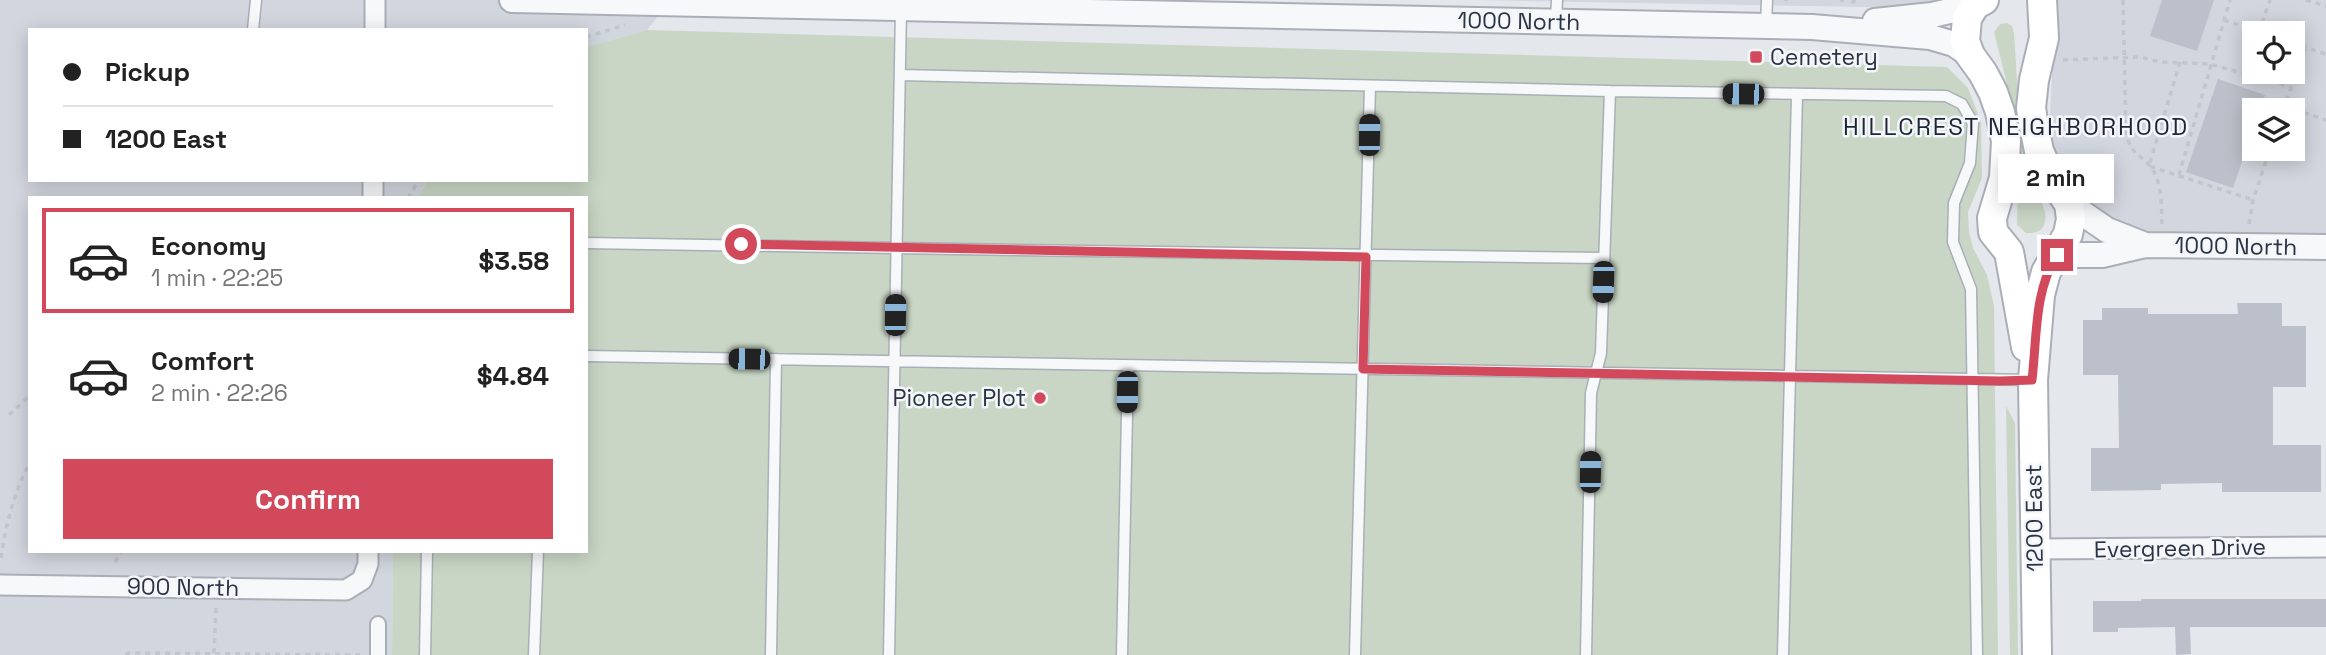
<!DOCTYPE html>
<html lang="en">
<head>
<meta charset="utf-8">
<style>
  body { margin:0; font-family:"Space Grotesk",sans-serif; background:#f2f2f2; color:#222; height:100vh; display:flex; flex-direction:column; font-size:26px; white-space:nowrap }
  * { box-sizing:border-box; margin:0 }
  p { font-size:23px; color:#767676 }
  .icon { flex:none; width:38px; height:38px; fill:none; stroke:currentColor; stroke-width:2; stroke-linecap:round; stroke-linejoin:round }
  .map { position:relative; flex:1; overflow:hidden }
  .sheet { position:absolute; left:28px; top:196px; width:560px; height:357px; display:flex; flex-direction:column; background:#fff; border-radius:0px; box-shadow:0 4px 18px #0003 }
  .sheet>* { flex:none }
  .hud { position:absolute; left:28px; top:28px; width:560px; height:154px; border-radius:0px; box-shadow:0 4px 18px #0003; display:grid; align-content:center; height:154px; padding:0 35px; background:#fff }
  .fabs { position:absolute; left:2242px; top:21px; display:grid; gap:14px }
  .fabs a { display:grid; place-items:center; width:63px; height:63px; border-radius:0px; background:#fff; box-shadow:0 4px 18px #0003; font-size:35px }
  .end { position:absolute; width:32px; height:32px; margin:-16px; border:9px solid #d1495b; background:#fff; box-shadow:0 0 0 4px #fff }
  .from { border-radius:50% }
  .bubble { position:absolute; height:49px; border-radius:0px; background:#fff; box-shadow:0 4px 18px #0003; font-size:23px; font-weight:800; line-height:49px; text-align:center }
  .car { position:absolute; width:21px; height:42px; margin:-21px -10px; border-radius:9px; box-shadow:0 0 5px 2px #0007; background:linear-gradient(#222 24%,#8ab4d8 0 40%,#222 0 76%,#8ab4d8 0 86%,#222 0) }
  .hud b { display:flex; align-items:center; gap:24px; height:66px; font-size:26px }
  .hud b+b { border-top:2px solid #e0e0e0 }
  .hud i { width:18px; height:18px; background:#222 }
  ul { padding:12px 0 0; list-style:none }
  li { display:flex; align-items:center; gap:21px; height:105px; margin:0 14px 10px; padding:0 21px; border:4px solid transparent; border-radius:0px }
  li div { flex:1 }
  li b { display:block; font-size:26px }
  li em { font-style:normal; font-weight:800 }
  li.active { border-color:#d1495b }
  li>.icon { width:63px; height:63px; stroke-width:1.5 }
  .action { display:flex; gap:14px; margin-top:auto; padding:14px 35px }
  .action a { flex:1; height:80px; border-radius:0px; background:#d1495b; color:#fff; font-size:28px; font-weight:800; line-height:80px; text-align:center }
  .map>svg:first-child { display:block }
  .built { fill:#d2d6de; fill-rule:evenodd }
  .green { fill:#c9d6c5 }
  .building { fill:#bbc0ca }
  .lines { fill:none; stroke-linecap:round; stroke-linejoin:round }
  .service-casing { stroke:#a9aeb7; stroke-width:13 }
  .pedestrian-casing { stroke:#a9aeb7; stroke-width:18 }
  .minor-casing { stroke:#a9aeb7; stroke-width:23 }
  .tertiary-casing { stroke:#a9aeb7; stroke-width:28 }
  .secondary-casing { stroke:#a9aeb7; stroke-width:32 }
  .path { stroke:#c2c5cb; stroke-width:3.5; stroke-dasharray:5 5; stroke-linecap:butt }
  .service { stroke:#f7f8fa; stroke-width:10 }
  .pedestrian { stroke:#f7f8fa; stroke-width:14 }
  .minor { stroke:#f7f8fa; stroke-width:19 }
  .tertiary { stroke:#f7f8fa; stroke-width:24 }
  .secondary { stroke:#fff; stroke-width:28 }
  .route { stroke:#d1495b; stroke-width:9 }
  .poi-dot { fill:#d1495b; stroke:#f4f6f9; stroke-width:2.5 }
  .labels { text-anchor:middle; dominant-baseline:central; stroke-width:5; stroke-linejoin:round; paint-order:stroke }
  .street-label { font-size:23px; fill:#2b3445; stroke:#f4f6f9 }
  .poi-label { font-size:23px; fill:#2b3445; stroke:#f4f6f9; text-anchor:start }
  .neighbourhood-label { font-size:24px; letter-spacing:2px; fill:#1d2536; stroke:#f4f6f9 }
</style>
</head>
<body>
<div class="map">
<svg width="2326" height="655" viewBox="0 0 2326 655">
  <rect width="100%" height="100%" fill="#e4e7ec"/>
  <!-- built -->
  <path class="built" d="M0,0H671L647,30L586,47V30H30V180H428L417,198H30V551H393L392,655H0Z
    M1472,0H1947L1926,8Z
    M2042,0H2326V237L2153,240L2115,231L2061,179L2049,138L2054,30ZM2254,33H2292V72H2254ZM2254,110H2292V149H2254Z"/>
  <!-- green -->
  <path class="green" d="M2007,23L2012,26L2014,33L2019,112L2024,146L2045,213C2047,228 2040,234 2026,233L2017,225L2019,152L2012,104L1994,32L2000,24Z
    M647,30L1947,67L1968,88L1981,122L1982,178L1968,212L1969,232L1973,248L1987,275L1994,306L1998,655H392L393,551H586V198H417L428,180H586V47Z
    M2006,406L2015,423L2018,655H2010Z"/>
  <!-- building -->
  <path class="building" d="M2162,0H2214L2197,51L2150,36Z
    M2218,79L2265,95L2260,110H2254V127L2233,188L2186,172Z
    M2237,303H2282V326H2306V387H2273V445H2321V492H2222V483L2161,484V490L2091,491V448H2119L2118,375H2083V320H2102V308H2148V314H2238Z
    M2141,599H2326V627H2190L2191,654L2176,655L2175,627L2118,628V632H2093V601H2141Z"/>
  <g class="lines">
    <defs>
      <path id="service" d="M1556,20L1557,0
        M1766,26L1767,0
        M253,30L256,0
        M900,75L1610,91L1946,96L1962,104L1973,123L1970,163L1954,203L1953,242L1971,289L1977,655
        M586,243C925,247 1265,256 1604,258
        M586,356L2032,380
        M425,655L427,551
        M534,655L538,551
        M771,655L776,359
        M889,655L901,9
        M1122,655L1128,366
        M1355,655L1370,86
        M1586,655L1591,393L1601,353L1610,91
        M1783,655L1797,95"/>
      <path id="pedestrian" d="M378,624V655"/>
      <path id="minor" d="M375,30V0
        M373,198V180
        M2035,549L2326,547
        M0,585L346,590L362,580L368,564V551"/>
      <path id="tertiary" d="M512,0L1812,27L1930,37L1954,44L1970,55
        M1875,21L1932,15L1975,5
        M2069,204L2107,230L2145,245
        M2057,255H2102L2145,245L2326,247"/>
      <path id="secondary" d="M1984,0L1975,5L1967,18L1965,41L1970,55L1983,73L1993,92L2000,112L2006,141L2004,178L1992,218L1993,232L2009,252L2026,347
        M2037,655L2033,380L2040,295L2046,272L2068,234L2071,219L2069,204L2050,176L2039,151L2033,121L2031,108L2034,80L2044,38L2042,0"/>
    </defs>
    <!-- service casing -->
    <use href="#service" class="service-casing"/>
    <!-- pedestrian casing -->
    <use href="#pedestrian" class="pedestrian-casing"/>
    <!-- minor casing -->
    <use href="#minor" class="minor-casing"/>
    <!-- tertiary casing -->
    <use href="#tertiary" class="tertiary-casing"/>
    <!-- secondary casing -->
    <use href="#secondary" class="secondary-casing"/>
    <!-- path -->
    <path class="path" d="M1842,0V2
      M2123,0L2126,135C2134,156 2135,150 2149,165C2163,181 2161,204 2162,224
      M2306,0L2326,6
      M1786,1V0
      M1852,3L1855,0
      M2224,20L2264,33
      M2259,32L2270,0
      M586,37L625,25
      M2292,43L2326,54
      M2063,60L2139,57L2161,62L2210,64L2291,87
      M2180,62L2149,166L2253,200
      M2285,106L2326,120
      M2283,110L2306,47
      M2179,175L2230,0
      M408,198L419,180
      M2249,224L2253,200L2270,149
      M9,415L30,395
      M1,558C6,523 14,493 30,462
      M115,562L122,551
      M214,653L216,607
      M126,655L128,653L362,655"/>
    <!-- service -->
    <use href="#service" class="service"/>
    <!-- pedestrian -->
    <use href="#pedestrian" class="pedestrian"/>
    <!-- minor -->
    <use href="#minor" class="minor"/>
    <!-- tertiary -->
    <use href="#tertiary" class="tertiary"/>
    <!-- secondary -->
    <use href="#secondary" class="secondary"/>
  </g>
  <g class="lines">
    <!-- route -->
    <path class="route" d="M741,244L1366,257L1363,369L2000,381L2032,380C2037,338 2034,291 2057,255"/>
  </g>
  <!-- markers -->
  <g class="poi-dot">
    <rect x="1749" y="50" width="14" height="14" rx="3.5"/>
    <circle cx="1040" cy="398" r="7"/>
  </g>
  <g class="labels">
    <!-- street labels -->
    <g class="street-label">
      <text transform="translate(1519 21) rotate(1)">1000 North</text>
      <text transform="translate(2236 246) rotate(1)">1000 North</text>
      <text transform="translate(2034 518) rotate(-91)">1200 East</text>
      <text transform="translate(2180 548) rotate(-1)">Evergreen Drive</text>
      <text transform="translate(183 587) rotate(1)">900 North</text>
    </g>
    <!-- poi labels -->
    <g class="poi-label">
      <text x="1770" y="57">Cemetery</text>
      <text x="1026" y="398" text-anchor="end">Pioneer Plot</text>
    </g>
    <!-- neighbourhood labels -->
    <g class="neighbourhood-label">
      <text x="2016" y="126">HILLCREST NEIGHBORHOOD</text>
    </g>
  </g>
</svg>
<div class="fabs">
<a><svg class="icon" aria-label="locate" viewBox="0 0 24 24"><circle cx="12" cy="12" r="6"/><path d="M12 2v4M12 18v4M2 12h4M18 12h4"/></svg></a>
<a><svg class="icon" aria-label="layers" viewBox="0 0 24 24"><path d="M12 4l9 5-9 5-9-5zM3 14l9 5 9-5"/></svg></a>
</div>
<i class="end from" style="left:741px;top:244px"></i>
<i class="end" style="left:2057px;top:255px"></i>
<div class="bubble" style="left:1998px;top:154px;width:116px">2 min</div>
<i class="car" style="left:1743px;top:94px;rotate:271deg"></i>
<i class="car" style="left:1369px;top:135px;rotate:1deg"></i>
<i class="car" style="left:1603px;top:282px;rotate:182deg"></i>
<i class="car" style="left:895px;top:315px;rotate:1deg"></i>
<i class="car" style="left:749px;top:359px;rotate:271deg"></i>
<i class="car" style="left:1127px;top:392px;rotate:181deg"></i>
<i class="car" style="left:1590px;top:472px;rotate:1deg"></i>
<div class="hud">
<b><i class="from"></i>Pickup</b>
<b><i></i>1200 East</b>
</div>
<section class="sheet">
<ul>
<li class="active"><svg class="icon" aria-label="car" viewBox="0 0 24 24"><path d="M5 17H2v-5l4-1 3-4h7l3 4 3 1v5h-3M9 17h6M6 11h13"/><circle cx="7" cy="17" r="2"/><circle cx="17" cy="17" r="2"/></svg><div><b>Economy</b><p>1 min · 22:25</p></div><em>$3.58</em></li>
<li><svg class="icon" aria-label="car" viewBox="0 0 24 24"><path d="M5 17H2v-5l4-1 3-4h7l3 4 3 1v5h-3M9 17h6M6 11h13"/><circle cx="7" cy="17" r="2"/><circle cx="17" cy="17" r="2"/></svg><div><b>Comfort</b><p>2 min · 22:26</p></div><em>$4.84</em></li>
</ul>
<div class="action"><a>Confirm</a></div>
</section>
</div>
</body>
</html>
